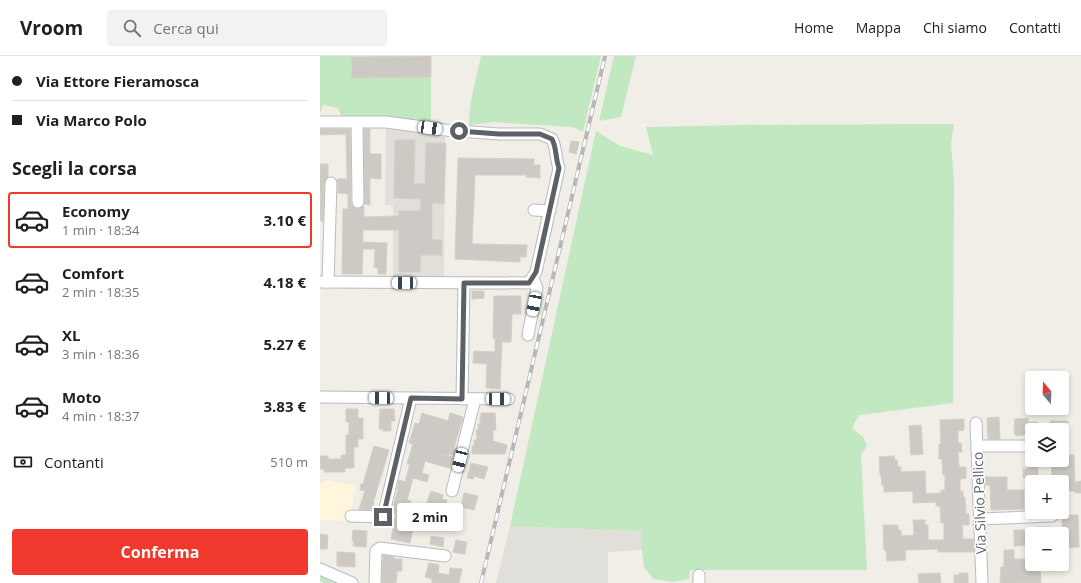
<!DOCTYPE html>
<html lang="it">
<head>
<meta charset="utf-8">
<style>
  body { margin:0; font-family:"Open Sans",sans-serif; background:#f2f2f2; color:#202124; height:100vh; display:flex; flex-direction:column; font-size:15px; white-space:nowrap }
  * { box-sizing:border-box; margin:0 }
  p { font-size:13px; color:#757577 }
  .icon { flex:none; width:22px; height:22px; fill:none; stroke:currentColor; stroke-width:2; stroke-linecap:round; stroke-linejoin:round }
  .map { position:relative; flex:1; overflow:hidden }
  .side { display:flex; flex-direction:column; background:#fff; width:320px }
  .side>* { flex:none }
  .guide { display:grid; align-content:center; height:88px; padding:0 12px; background:#fff }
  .needle { width:26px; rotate:341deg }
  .tools { position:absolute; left:705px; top:315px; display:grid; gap:8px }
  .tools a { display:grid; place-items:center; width:44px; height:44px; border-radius:4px; background:#fff; box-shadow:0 2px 6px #0003; font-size:20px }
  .end { position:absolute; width:18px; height:18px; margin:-9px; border:5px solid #5d6166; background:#fff; box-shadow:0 0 0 2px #fff }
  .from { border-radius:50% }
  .bubble { position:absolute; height:28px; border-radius:4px; background:#fff; box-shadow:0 2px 6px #0003; font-size:13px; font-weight:700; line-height:28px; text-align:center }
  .car { position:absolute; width:12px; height:24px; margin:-12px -6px; border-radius:5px; box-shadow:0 0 3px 1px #0007; background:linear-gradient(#fff 24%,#345 0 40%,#fff 0 76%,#345 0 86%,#fff 0) }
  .guide b { display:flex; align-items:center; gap:14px; height:38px; font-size:15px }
  .guide b+b { border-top:1px solid #e0e0e0 }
  .guide i { width:10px; height:10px; background:#202124 }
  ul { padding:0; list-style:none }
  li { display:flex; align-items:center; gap:12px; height:56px; margin:0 8px 6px; padding:0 4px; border:2px solid transparent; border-radius:4px }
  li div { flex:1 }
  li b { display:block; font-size:15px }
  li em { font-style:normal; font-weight:700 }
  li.selected { border-color:#f0392c }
  li>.icon { width:36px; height:36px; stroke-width:1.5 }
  h2 { padding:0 12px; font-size:18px; line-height:48px }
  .pay { display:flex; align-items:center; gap:10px; height:44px; padding:0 12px; font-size:15px }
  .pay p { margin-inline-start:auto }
  .primary-button { display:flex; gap:8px; margin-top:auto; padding:8px 12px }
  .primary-button a { flex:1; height:46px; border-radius:4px; background:#f0392c; color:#fff; font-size:16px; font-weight:700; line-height:46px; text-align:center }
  header { display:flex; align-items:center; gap:24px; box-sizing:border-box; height:56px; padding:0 20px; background:#fff; border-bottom:1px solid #e0e0e0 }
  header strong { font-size:19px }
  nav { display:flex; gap:22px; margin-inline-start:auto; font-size:14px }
  .search { width:280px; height:36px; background:#f2f2f2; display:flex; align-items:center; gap:10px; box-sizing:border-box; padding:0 14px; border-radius:4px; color:#757577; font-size:15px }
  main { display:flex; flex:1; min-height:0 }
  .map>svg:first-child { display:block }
  .commercial { fill:#fff6dc }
  .industrial { fill:#e1dfda }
  .green { fill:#c2e8c1 }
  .building { fill:#cdcac5; stroke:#d5cfc3 }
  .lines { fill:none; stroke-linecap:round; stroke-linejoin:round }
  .minor-casing { stroke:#b8bbc0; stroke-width:13 }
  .minor { stroke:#fff; stroke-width:11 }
  .rail-casing { stroke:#b6b7b7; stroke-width:4 }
  .rail { stroke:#fff; stroke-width:2.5; stroke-dasharray:8; stroke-linecap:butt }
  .route { stroke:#5d6166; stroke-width:5 }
  .labels { text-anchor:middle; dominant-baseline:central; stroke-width:3; stroke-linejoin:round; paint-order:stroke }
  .street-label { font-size:14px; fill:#5d6166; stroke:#fff }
</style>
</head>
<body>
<header>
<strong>Vroom</strong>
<div class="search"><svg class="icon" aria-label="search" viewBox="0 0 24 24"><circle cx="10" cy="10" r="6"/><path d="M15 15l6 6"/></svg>Cerca qui</div>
<nav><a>Home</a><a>Mappa</a><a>Chi siamo</a><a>Contatti</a></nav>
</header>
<main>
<section class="side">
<div class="guide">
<b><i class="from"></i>Via Ettore Fieramosca</b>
<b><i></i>Via Marco Polo</b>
</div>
<h2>Scegli la corsa</h2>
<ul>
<li class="selected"><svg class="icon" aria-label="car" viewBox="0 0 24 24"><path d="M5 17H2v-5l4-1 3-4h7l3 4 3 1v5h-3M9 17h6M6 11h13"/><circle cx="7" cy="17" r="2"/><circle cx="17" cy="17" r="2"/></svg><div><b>Economy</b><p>1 min · 18:34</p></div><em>3.10 €</em></li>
<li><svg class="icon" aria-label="car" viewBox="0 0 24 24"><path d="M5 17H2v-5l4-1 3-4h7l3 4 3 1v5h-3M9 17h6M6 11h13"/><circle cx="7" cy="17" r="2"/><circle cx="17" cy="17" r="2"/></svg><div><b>Comfort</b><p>2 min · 18:35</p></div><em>4.18 €</em></li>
<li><svg class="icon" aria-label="car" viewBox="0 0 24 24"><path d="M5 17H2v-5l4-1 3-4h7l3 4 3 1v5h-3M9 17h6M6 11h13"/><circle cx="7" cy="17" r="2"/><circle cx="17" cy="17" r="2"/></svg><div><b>XL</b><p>3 min · 18:36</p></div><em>5.27 €</em></li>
<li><svg class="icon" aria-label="car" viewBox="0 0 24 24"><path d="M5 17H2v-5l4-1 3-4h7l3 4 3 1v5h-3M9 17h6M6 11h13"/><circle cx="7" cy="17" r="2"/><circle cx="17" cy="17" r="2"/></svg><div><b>Moto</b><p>4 min · 18:37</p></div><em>3.83 €</em></li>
</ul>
<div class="pay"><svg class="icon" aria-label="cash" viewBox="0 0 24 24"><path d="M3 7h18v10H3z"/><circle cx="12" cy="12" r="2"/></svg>Contanti<p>510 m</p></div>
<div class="primary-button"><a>Conferma</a></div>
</section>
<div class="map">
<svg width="761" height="527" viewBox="0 0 761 527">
  <rect width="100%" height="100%" fill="#f0eee6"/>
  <!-- commercial -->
  <path class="commercial" d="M8,424L36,430L29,465L0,464V427L3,428Z"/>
  <!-- industrial -->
  <path class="industrial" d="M66,72L125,81L124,222H73V150L65,149Z
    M190,470L322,475V494L288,496V527H176Z"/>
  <!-- green -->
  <path class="green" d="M0,0H36L32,1V22L111,21V67L61,60L23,63L18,52L3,49L0,57Z
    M161,0H281L263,76L252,71L173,66L149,69C149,46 156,23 161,0Z
    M294,0H316L301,61L279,65Z
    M597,68H634L631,87L634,126L633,347L539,359L532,372L543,381L547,390L541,399L547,514H370L369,523L354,526L333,523L324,511L322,494V475L190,470L276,75L300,90L333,99L326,71L420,69Z
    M0,517L21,527H5L0,525Z"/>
  <!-- building -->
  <path class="building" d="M111,0V21L32,22V1Z
    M0,73H30L31,146L32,150L35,152L38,153L44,150V161L79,160V155H100L101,143L74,142L75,84H95L94,128H105L106,87H126L124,148L112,147V184H122V199H101L100,216H79V174H43V186L67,187L66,218H58V212L54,211L55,193H43L42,218H22L23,153H28V138L18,137V127L17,123H27L26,78L0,79Z
    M44,73H50V98H61V123L50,122V149L44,148Z
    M251,85L259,86L256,98L249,96Z
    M138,102L214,103V109H220V122L206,121L207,119H155L152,188L207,189L206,201H200V206L135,203Z
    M0,108H8V121L4,127L3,165H0Z
    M152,235H164V242L152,243Z
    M174,240H201V258H192L191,286H182L180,333L166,332L167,308L153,307L154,295L175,296V282H173Z
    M26,353H38V362H43V383H38V391H34V412H25V416H4V413H0V400H8V403H21V399H26V379H29V366H26Z
    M60,353H74L75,365H71V375H63V373H59Z
    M102,357L128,365L130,357L143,361L134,392H136L134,399H123L133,401L129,412L105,405L102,417L109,419L107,426L93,422L87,444L91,445L90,450L96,452L95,458L86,455L81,471L93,473L90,487L71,483L76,458L71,457L78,434H77L79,424L85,426L90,408H87L93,388L89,387L95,367L99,368Z
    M161,357H175L176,374H173V385L187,389L185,398H152V390H154V384H157L156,374H158V368H160V361H161Z
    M679,361L680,383H668L667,362Z
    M708,362V366H717V374H712V378L696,380L694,376L695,363Z
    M644,363V374L638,375V387H641L642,396H638L639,411H646V422L640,423V435H643V441H645L646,458H649V469H642L643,483H653L654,496H618V493L585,494L586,504L567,505L566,494H564L563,469H578V474H581V480L594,479L593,464H605V469H608V484H624V467H621L620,450H616V446L593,447V435L564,436V429L562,430L561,419H560L559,401L574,400L575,404H577L578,411H581V416L605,415L606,438L621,437V434H625V419H623L622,403H619V388H621L620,364Z
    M730,365H748V384H742V374H732V373H730Z
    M601,369L603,398L591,399L589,370Z
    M54,390L69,394L53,447H54L53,454L39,453L45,435L40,434L41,428H43Z
    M742,399H754L755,426L761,425V437H755V435H742V426H724V419L732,420L731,404H742Z
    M707,405H718V422H703V413H707Z
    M151,407L168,411L164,423L154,420L153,423L147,422Z
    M665,421H687V434H704V453L671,454L670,429H665Z
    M111,435L123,439L122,443L127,444L124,455L121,454L119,461L112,458L114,452L106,449Z
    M144,437L158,440L154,454L141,451Z
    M742,459H758L759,491L743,492Z
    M97,466H109V474L97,475Z
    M715,471H731V478H715Z
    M33,474L47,475L46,491L33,490L34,485H32Z
    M694,474H708L709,489L694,490Z
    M0,478L8,479L7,493H0Z
    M111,480L124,482L123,491L110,488Z
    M136,484L147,486L145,498L133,496Z
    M684,494H694V503H712V512H720L721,527H680L681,511H684Z
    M17,496L35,497V511L17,510Z
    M63,499L74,501V503H82V515H77L76,527H62Z
    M109,507L119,509L118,517L129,519L130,512L142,513L139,527H112V523L105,521Z
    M620,517L621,527H599L598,518Z
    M639,517H648V527H634V519H639Z"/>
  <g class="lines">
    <defs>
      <path id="minor" d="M0,66H66L125,74L179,78H220L232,83C237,93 235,101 239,112L216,216L209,227
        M37,66L38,146
        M214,154L230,155
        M0,226L215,227L217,232L208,279
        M8,227L11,127
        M0,341L189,343
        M142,343L144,227
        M656,367L662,527
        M657,390H712
        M132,435L155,343
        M31,460L63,461L91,342
        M660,463L732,460
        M0,513L32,527
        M55,527L56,495L60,492L125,500
        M379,527V519"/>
    </defs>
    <!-- minor casing -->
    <use href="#minor" class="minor-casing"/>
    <!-- minor -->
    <use href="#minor" class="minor"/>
    <defs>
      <path id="rail" d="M161,527L285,0"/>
    </defs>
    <!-- rail casing -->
    <use href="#rail" class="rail-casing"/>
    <!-- rail -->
    <use href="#rail" class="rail"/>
  </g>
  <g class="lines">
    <!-- route -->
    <path class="route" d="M63,461L91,342L142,343L144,227H209L216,216L239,112C235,101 237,93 232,83L220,78H179L139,75"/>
  </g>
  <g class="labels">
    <!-- street labels -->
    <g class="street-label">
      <text transform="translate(659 447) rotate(-92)">Via Silvio Pellico</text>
    </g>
  </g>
</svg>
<div class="tools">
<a><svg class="needle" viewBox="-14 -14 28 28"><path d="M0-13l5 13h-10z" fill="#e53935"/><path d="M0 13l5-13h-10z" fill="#757577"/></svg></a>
<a><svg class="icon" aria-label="layers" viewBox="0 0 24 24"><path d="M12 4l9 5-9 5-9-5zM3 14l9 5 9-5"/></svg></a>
<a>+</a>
<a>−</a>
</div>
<i class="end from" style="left:139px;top:75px"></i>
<i class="end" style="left:63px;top:461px"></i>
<div class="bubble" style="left:77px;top:447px;width:66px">2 min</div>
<i class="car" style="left:110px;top:72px;rotate:98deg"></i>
<i class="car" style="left:84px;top:227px;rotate:270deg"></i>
<i class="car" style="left:214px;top:248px;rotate:191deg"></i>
<i class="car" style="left:61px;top:342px;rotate:271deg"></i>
<i class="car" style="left:178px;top:343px;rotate:91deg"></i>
<i class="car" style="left:140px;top:404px;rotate:194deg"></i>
</div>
</main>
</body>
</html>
